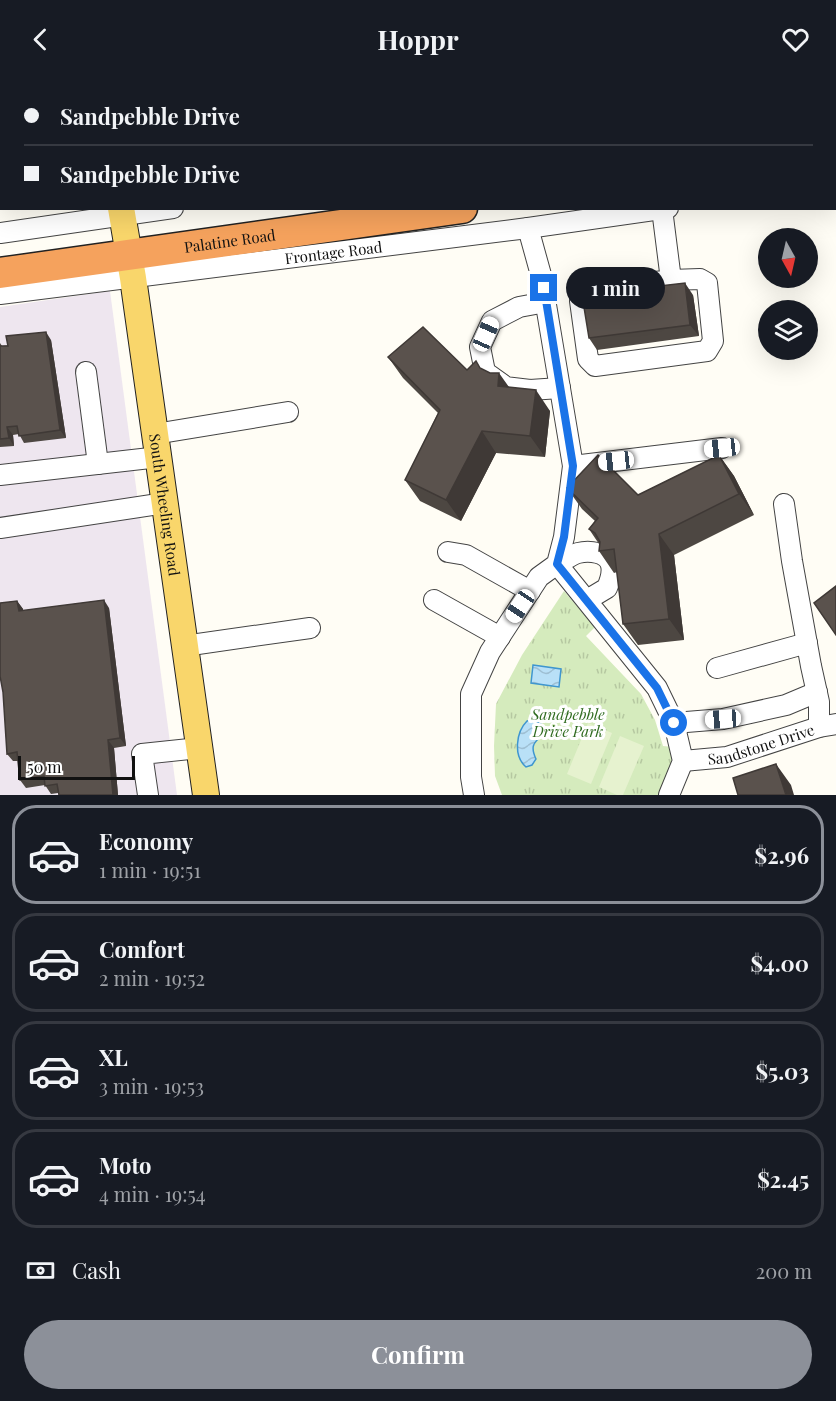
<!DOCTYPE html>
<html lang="en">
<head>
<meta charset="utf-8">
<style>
  body { margin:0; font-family:"Playfair Display",serif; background:#242831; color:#f1f3f6; height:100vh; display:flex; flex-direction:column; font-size:22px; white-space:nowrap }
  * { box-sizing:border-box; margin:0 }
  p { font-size:20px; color:#9ea1a6 }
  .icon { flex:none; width:33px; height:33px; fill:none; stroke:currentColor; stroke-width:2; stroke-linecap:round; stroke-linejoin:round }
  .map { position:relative; height:717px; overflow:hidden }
  .details { display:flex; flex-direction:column; background:#171b24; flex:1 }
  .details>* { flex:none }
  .top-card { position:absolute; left:0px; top:0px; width:837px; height:132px; box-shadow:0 6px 24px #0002; display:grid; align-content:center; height:132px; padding:0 24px; background:#171b24 }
  .needle { width:39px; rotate:172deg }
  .controls { position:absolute; left:758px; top:150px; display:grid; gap:12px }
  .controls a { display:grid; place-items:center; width:60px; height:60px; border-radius:50%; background:#171b24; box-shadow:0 6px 24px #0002; font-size:30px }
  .scale { position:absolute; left:18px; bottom:15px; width:117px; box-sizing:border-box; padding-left:6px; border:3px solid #111; border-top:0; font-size:16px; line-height:21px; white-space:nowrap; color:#111; -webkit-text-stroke:4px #fff; paint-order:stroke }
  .end { position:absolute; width:27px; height:27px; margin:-14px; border:8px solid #1a73e8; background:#fff; box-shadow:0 0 0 3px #fff }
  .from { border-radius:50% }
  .bubble { position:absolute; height:42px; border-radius:21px; background:#171b24; box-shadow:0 6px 24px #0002; font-size:20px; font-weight:700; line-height:42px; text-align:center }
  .car { position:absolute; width:18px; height:36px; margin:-18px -9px; border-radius:8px; box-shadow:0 0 4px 2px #0007; background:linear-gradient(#fff 24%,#345 0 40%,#fff 0 76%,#345 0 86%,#fff 0) }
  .top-card b { display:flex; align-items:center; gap:21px; height:57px; font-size:22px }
  .top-card b+b { border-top:2px solid #363941 }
  .top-card i { width:15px; height:15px; background:#f1f3f6 }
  ul { padding:10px 0 0; list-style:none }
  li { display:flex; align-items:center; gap:18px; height:99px; margin:0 12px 9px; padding:0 12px; border:3px solid #363941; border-radius:24px }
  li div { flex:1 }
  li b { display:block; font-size:22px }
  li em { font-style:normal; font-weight:700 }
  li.active { border-color:#8c9099 }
  li>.icon { width:54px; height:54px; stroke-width:1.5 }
  .pay { display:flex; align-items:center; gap:15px; height:66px; padding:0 24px; font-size:22px }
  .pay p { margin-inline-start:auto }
  .button { display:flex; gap:12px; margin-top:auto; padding:12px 24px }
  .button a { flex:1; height:69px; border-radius:36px; background:#8c9099; color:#fff; font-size:24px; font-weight:700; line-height:69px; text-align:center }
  header { display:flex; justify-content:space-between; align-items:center; height:78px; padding:0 24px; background:#171b24; font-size:27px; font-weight:700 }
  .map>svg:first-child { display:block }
  .industrial { fill:#eee6ef }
  .park { fill:url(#park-tufts) }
  .pitch { fill:#e6f2cf }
  .water { fill:url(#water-waves); stroke:#3f96cf; stroke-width:1.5 }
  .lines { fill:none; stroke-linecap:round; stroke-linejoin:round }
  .minor-casing { stroke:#444; stroke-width:22 }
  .major-casing { stroke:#222; stroke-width:28 }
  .highway-casing { stroke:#222; stroke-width:33 }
  .minor { stroke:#fff; stroke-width:20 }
  .major { stroke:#f9d66b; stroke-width:26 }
  .highway { stroke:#f5a25d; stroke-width:30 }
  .wall { fill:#4d4742 }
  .shaded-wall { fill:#3f3936 }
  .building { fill:#5a524d; stroke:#3f3936; stroke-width:1.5 }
  .route { stroke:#1a73e8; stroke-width:8 }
  .labels { text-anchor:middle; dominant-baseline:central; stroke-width:6; stroke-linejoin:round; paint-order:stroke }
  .street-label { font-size:15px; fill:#111; stroke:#fff }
  .park-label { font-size:15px; font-style:italic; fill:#2f6b1f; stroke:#fff }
</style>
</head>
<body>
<header><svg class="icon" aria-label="back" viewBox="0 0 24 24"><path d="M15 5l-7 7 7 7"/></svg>Hoppr<svg class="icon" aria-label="heart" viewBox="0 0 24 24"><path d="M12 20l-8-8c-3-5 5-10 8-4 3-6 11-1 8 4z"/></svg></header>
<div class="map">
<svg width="836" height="717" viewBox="0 0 836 717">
  <defs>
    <pattern id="park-tufts" width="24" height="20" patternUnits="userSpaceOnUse" patternTransform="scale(1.5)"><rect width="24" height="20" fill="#d5ebbd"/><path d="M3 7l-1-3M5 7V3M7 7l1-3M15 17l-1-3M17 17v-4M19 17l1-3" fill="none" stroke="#b6c8a1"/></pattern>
    <pattern id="water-waves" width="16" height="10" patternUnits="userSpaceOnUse" patternTransform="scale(1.5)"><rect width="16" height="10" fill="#b9e0f7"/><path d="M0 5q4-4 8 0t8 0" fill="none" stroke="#9ebfd3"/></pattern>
  </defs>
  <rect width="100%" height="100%" fill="#fffdf5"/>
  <!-- industrial -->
  <path class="industrial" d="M110,213L177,717H0V229Z"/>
  <!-- park -->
  <path class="park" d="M564,513L595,549L586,558L641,616L655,642L663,668L673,669L671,693L660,717H502L495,698L494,668L496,626L522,577Z"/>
  <!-- pitch -->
  <path class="pitch" d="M588,645L612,655L591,706L567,696Z
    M620,658L644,668L623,717H617L599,709Z"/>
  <!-- water -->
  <path class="water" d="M533,587L561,591L559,609L531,605Z
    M533,642L541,646L543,650L542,658C532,665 531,670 536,681L532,687L526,689C513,678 516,654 527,643Z"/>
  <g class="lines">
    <defs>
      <g id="minor">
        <path d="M454,0V2"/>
        <path d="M662,131L671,202L589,213L580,223L588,281L595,288L707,273L713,263L707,205L700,201L671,202"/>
        <path d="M0,155L173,130"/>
        <path id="s1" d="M0,216L528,150L668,130"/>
        <path d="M546,224L519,229L492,243L480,269L485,294L506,309L530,312L560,310"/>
        <path d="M86,294L98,386"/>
        <path d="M155,356L288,334"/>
        <path d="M573,388L722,370"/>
        <path d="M0,397L159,379"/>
        <path d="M784,426L792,483L811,588L819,624V649"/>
        <path d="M0,450L165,425"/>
        <path d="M448,474L466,477L530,513"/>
        <path d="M434,522L500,559"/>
        <path d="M587,522L607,510C610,503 613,495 611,487C608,474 589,472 578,475C571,477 564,483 557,486L657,610L674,645L683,683L669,717"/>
        <path d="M184,568L310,550"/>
        <path d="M717,590L807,565"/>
        <path d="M674,645L723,641L786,627L817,614"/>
        <path id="s2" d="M683,683L727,679L819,649L836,646"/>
        <path d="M148,717L142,676L199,670"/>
        <path d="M474,717L471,699V616L490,574L539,499L557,486L564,459L573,388L541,197L528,150"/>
      </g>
      <g id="major">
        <path d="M104,0L105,2"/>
        <path id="s3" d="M121,130L133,200L155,356L206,717"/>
      </g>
      <g id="highway">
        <path id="s4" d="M0,195L462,130"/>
      </g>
    </defs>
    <!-- minor casing -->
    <use href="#minor" class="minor-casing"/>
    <!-- major casing -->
    <use href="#major" class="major-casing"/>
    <!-- highway casing -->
    <use href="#highway" class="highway-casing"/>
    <!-- minor -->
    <use href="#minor" class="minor"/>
    <!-- major -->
    <use href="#major" class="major"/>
    <!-- highway -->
    <use href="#highway" class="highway"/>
  </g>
  <!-- wall -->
  <path class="wall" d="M693,217L699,258L597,272L589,260Z
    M51,262L66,360L24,365L19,356L13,357L14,368L0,369V265L2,268Z
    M388,279L467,292L482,291L509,309L550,333L545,379L496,375L461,443L420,423L405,402L438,335L403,300Z
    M719,377L734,398L754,437L674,477L684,562L638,567L623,546L617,494L614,495L599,473V466L589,451L595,443L582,431L567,410L638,417Z
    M17,523L23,531V533L109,530L126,668L114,670L118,717H59L58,715L51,716L45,707L26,710L20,702L18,683H13L7,676Z"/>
  <!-- shaded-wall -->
  <path class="shaded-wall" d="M685,205L693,217L699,258L690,247Z
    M46,254L51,262L66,360L60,352Z
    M499,295L514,316L498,308Z
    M536,312L550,333L545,379L530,358Z
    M7,349L13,357L14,368L9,360Z
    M482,353L496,375L461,443L446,422Z
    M719,377L734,398L754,437L739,416Z
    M659,456L674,477L684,562L669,541Z
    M104,522L109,530L126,668L120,660Z
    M17,523L23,531L24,541L19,533Z
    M108,662L114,670L118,717H113Z
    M776,686L791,707L794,717H786Z"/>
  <!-- building -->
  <path class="building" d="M685,205L690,247L589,260L582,217Z
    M423,249L467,292L476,283L480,290L490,295H499L498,308L536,312L530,358L482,353L446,422L405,402L440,332L388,279Z
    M46,254L60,352L19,358L17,348L7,349L9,360L0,361V268H8L6,258Z
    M598,377L638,417L719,377L739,416L659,456L669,541L623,546L614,471L599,473L600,464L595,455L589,451L598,440L567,410Z
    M836,508V557L814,525Z
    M104,522L120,660L108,662L113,717H59L57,706L45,708L44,698L20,702L17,674L7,676L3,614L0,598V525L17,523L19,533Z
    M776,686L786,717H738L733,700Z"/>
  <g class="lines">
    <!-- route -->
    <path class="route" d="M544,210L573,388L564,459L557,486L657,610L674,645"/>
  </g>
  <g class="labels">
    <!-- street labels -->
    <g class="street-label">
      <text stroke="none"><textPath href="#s4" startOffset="232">Palatine Road</textPath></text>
      <text stroke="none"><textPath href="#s1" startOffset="336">Frontage Road</textPath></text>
      <text stroke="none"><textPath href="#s3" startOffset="300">South Wheeling Road</textPath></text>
      <text stroke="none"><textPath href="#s2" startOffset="80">Sandstone Drive</textPath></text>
    </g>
    <!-- park labels -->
    <g class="park-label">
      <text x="568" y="636">Sandpebble<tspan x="568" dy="17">Drive Park</tspan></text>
    </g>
  </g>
</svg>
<div class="controls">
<a><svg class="needle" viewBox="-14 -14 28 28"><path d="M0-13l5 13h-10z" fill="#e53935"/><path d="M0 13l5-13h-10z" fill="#9ea1a6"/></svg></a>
<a><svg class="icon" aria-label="layers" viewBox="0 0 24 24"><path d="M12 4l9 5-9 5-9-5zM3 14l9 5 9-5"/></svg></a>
</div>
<div class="scale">50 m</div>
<i class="end from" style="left:674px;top:645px"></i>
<i class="end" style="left:544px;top:210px"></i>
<div class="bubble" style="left:566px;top:189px;width:99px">1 min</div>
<i class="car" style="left:486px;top:256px;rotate:24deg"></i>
<i class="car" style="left:722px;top:370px;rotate:264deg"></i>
<i class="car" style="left:616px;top:383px;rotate:264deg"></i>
<i class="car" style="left:520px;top:528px;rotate:214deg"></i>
<i class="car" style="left:723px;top:641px;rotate:266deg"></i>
<div class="top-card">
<b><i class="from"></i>Sandpebble Drive</b>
<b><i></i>Sandpebble Drive</b>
</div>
</div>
<section class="details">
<ul>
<li class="active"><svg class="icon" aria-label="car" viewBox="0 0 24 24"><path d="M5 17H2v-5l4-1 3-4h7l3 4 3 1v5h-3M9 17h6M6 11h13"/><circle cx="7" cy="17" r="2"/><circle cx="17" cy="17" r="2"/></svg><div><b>Economy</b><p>1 min · 19:51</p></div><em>$2.96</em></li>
<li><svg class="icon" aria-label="car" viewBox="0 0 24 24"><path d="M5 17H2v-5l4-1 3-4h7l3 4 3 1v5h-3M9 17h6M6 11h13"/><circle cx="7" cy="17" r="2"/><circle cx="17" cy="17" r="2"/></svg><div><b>Comfort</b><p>2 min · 19:52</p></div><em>$4.00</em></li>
<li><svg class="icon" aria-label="car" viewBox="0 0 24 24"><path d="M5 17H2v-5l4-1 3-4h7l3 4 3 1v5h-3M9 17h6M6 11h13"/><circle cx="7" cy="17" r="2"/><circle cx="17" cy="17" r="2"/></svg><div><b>XL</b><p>3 min · 19:53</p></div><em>$5.03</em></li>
<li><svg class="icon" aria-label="car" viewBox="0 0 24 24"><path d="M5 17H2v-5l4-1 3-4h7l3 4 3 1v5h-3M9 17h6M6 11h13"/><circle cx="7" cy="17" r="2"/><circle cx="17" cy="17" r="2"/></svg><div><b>Moto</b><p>4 min · 19:54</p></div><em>$2.45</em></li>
</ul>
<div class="pay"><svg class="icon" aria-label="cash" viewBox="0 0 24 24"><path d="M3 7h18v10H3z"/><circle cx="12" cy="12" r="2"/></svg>Cash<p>200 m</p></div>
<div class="button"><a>Confirm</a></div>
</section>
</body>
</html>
